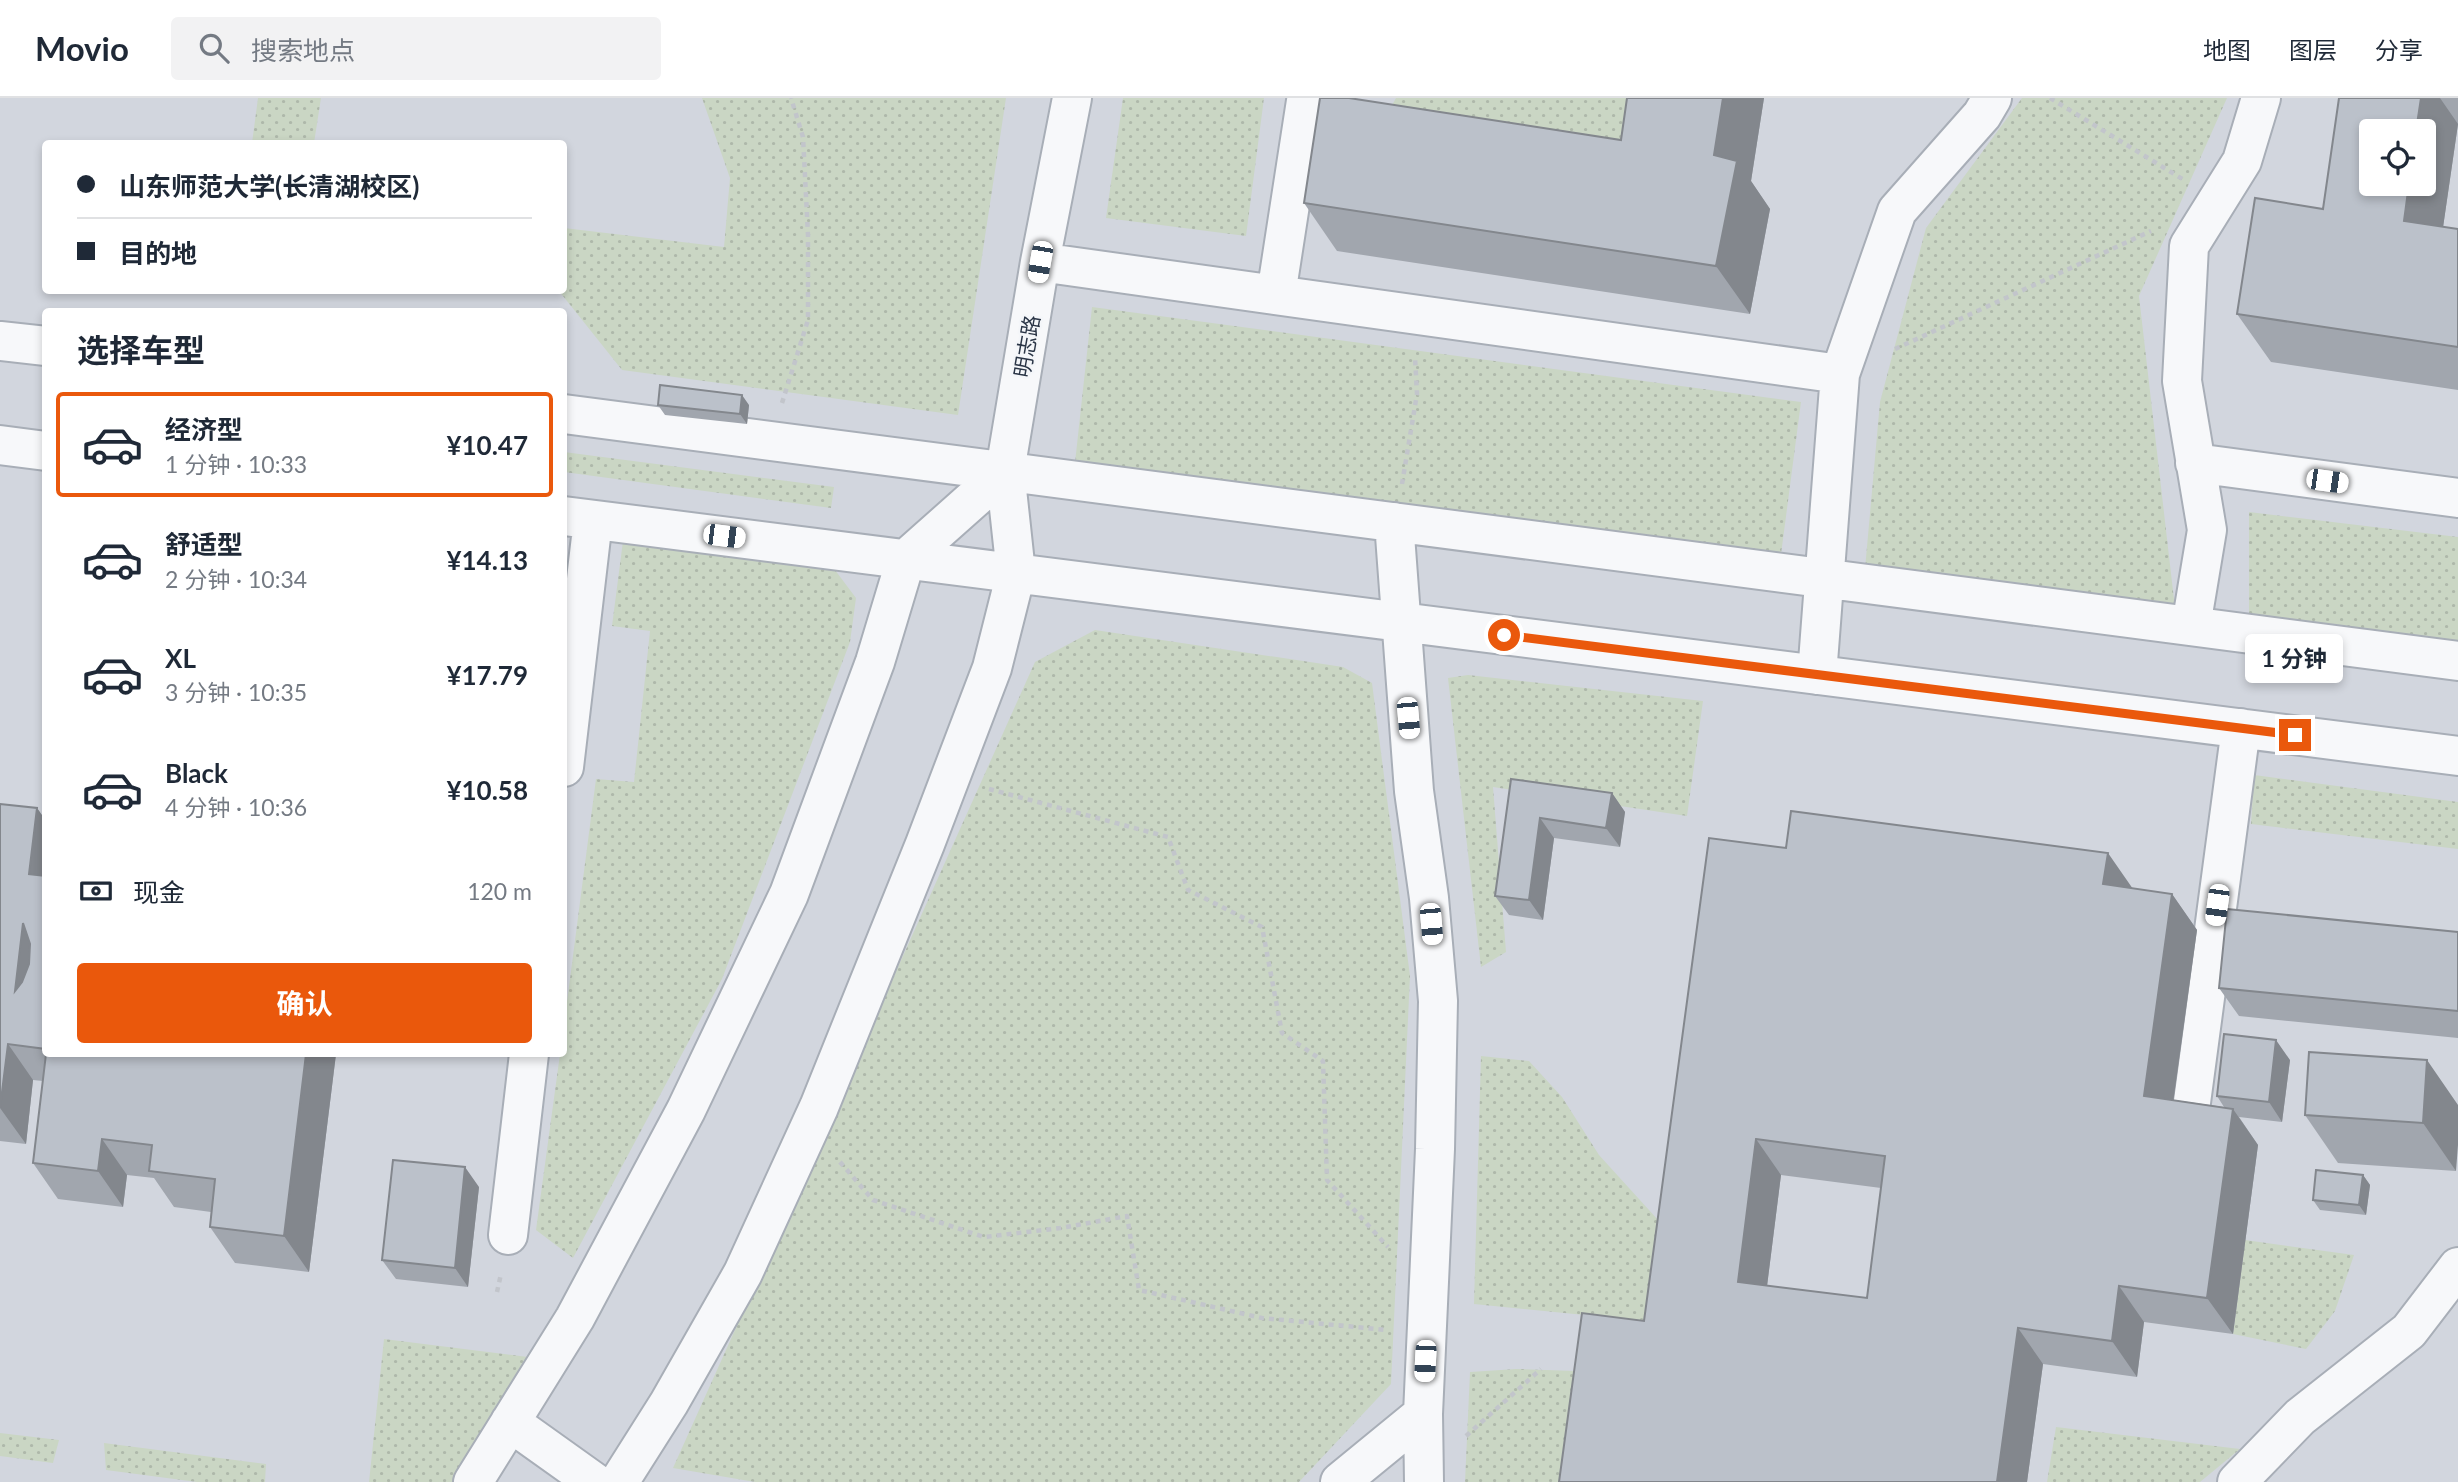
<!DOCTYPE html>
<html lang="zh">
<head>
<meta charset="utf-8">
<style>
  body { margin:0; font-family:Lato,"Noto Sans SC",sans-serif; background:#f2f2f3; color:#1f2937; height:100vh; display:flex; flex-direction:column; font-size:26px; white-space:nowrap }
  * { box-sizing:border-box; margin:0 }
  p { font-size:23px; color:#747a83 }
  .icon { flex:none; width:38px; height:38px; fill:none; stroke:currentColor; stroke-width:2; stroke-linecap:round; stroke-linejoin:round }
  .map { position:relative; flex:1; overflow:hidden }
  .details { position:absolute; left:42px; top:210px; width:525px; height:749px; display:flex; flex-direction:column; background:#fff; border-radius:7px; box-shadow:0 4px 10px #0003 }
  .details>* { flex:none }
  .guide { position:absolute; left:42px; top:42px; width:525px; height:154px; border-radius:7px; box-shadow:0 4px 10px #0003; display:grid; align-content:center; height:154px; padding:0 35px; background:#fff }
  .buttons { position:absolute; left:2359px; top:21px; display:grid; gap:14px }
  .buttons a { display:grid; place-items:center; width:77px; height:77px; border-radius:7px; background:#fff; box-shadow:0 4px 10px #0003; font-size:35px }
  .end { position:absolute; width:32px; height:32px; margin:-16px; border:9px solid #ea580c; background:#fff; box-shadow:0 0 0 4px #fff }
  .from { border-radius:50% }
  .bubble { position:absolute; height:49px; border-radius:7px; background:#fff; box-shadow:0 4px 10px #0003; font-size:23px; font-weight:700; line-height:49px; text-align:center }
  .car { position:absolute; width:21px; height:42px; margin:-21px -10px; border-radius:9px; box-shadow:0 0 5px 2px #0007; background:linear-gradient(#fff 24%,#345 0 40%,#fff 0 76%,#345 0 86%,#fff 0) }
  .guide b { display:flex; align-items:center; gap:24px; height:66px; font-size:26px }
  .guide b+b { border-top:2px solid #e0e1e3 }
  .guide i { width:18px; height:18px; background:#1f2937 }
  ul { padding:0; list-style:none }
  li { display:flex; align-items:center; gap:21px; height:105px; margin:0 14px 10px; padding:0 21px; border:4px solid transparent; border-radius:7px }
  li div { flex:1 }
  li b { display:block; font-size:26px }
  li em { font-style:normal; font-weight:700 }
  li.current { border-color:#ea580c }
  li>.icon { width:63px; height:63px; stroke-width:1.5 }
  h2 { padding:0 35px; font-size:32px; line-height:84px }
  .pay { display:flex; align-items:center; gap:18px; height:77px; padding:0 35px; font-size:26px }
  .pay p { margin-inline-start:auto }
  .cta { display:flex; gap:14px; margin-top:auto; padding:14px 35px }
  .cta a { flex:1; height:80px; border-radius:7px; background:#ea580c; color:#fff; font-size:28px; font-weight:700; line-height:80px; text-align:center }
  header { display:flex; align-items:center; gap:42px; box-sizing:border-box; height:98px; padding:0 35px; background:#fff; border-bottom:2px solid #e0e1e3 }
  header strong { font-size:33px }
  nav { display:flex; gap:38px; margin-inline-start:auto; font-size:24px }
  .search { width:490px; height:63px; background:#f2f2f3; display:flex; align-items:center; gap:18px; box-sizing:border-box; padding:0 24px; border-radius:7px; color:#747a83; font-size:26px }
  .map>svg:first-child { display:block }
  .built { fill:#d2d6de; fill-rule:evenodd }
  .grass { fill:url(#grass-dots) }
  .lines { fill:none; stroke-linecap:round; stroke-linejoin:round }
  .minor-casing { stroke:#a8aeb7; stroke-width:42 }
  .path { stroke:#c2c5cb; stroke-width:4.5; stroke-dasharray:5 5; stroke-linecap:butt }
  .minor { stroke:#f7f8fa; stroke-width:38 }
  .wall { fill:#a1a6ae; fill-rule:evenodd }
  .shaded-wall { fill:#83878d }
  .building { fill:#bbc1ca; stroke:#83878d; stroke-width:2; fill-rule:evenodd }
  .route { stroke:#ea580c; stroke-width:9 }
  .labels { text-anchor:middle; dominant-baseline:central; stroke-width:5; stroke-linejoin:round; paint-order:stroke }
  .street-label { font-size:21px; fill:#2a3546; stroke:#f4f6f9 }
</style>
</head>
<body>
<header>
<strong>Movio</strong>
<div class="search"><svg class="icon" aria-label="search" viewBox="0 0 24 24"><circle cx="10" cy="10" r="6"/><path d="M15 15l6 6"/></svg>搜索地点</div>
<nav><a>地图</a><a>图层</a><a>分享</a></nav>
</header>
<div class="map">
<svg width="2458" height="1384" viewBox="0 0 2458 1384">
  <defs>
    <pattern id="grass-dots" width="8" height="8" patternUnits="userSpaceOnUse" patternTransform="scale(1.75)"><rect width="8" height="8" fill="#cad6c4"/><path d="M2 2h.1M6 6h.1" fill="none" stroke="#aeb8aa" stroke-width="1.8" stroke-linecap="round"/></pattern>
  </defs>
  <rect width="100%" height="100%" fill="#e4e7ec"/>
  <!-- built -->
  <path class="built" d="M0,0H2458V1384H0ZM2371,33H2424V86H2371ZM46,46H564V192H46ZM46,214H564V956H46Z"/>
  <!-- grass -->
  <path class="grass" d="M258,0H321L314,45H252Z
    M702,0H1006L958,317L622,272L559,193L564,192V130L724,149L730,80Z
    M1123,0H1264L1246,138L1106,120Z
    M1396,0H1642L1635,49L1385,20Z
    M2022,0H2227L2139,198L2175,510L1865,471L1880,304L1926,130Z
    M1092,209L1801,304L1780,464L1073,383Z
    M564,354L834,389L831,410L564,374Z
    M2249,414L2458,439V545L2249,517Z
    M623,443L832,468L856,500L850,544L722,881L573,1160L536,1132L560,956H564V927L596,681L634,684L650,533L612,528Z
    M1095,532L1343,569L1372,585L1410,878L1391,1286L1299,1384H755L673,1370L1035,564Z
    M1468,577L1703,603L1687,718L1493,689L1506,854L1481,869L1448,580Z
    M2254,677L2458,704V751L2251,726Z
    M1481,958L1529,963L1562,999L1599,1057L1669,1134L1655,1224L1474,1206Z
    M2245,1142L2354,1157L2335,1213L2306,1251L2233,1236Z
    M384,1241L528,1259L452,1384H369Z
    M1516,1271L1604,1274L1590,1384H1465L1470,1274Z
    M2056,1329L2240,1351L2200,1384H2047Z
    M0,1335L59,1342L53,1365L0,1358Z
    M104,1345L266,1366L265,1384H197L106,1372Z"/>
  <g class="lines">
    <defs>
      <path id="minor" d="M1040,164L1840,276
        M1276,197L1306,3L1308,0
        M0,243L46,248
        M564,316L2458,563
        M0,347L46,353
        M2195,365L2458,400
        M564,418L2458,658
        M1394,424L1414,693L1429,800L1438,903L1435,1051L1423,1316L1424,1384
        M2191,528L2207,432L2182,283L2189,148L2242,63L2261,0
        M1817,577L1840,276L1897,113L1982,17L1992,0
        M564,669L593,422
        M2190,1012L2241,630
        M508,1137L529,956
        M510,1324L594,1384
        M473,1384L575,1220L686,1012L789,796L875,564L906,461L1005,373
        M619,1384L669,1305L743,1175L819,1009L925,746L992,570L1016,475L1005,373L1040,164L1072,0
        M1340,1384L1423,1316
        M2237,1384L2300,1319L2409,1233L2458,1169"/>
    </defs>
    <!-- minor casing -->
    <use href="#minor" class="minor-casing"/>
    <!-- path -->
    <path class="path" d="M2050,0L2184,82
      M1895,251L2151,133
      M782,305L808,222V137L803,39L791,0
      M1402,386L1417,296L1415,259
      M989,691L1168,739L1188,792L1262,829L1282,935L1323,963L1327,1082L1388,1149
      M840,1064L873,1102L984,1139L1061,1130L1127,1118L1139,1192L1262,1220L1387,1232
      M497,1194L501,1176
      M1466,1338L1541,1271"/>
    <!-- minor -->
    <use href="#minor" class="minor"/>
  </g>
  <!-- wall -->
  <path class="wall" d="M1627,0H1764L1751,83L1770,111L1750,216L1337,153L1304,105L1621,42Z
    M2339,0H2458V26L2443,129L2458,131V292L2271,264L2237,216L2323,111Z
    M658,307H749L747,326L665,317Z
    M1511,681L1612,695L1625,714L1620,749L1554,740L1543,822L1509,817L1495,798Z
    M0,706L37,710L46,723V956H336L309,1174L235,1165L210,1129L211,1114L174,1109L154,1080L127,1077L123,1109L58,1101L33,1065L43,983L33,982L26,1046L0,1043Z
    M1786,750L2172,796L2197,832L2174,1002L2224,1009L2217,998L2290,962L2282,1024L2239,1019L2258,1047L2233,1236L2144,1224L2137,1279L2043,1266L2027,1384H1559L1644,1223ZM1781,1077L1881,1090L1867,1200L1767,1188Z
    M2458,834V940L2239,918L2219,890Z
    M2427,962L2456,1073L2338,1065L2305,1017Z
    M2363,1077L2370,1087L2366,1117L2320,1112L2313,1102Z
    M479,1089L468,1189L396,1181L382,1162Z"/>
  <!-- shaded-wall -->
  <path class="shaded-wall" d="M1723,0H1764L1751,83L1770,111L1750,216L1716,168L1714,57Z
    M2421,0H2440L2458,26L2437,171L2404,123L2409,86H2424V33H2416Z
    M742,297L749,307L747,326L740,316Z
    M1612,695L1625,714L1620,749L1606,730Z
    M37,710L46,723V800L29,776Z
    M1540,720L1554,740L1543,822L1529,802Z
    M2108,755L2133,791L2103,786Z
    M2172,796L2197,832L2169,1034L2144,998Z
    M23,825L46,857L15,893Z
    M2276,942L2290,962L2282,1024L2269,1004Z
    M8,946L33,982L26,1046L0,1010Z
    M306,956H336L309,1174L284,1138Z
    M2427,962L2458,1007V1047L2456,1073L2423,1025Z
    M2233,1011L2258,1047L2233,1236L2207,1200Z
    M102,1041L127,1077L123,1109L98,1073Z
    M1756,1041L1781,1077L1763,1220L1738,1184Z
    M465,1069L479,1089L468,1189L455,1170Z
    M2363,1077L2370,1087L2366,1117L2359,1107Z
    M2119,1188L2144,1224L2137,1279L2112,1243Z
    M2018,1230L2043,1266L2027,1384H1997Z"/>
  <!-- building -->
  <path class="building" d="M1320,0H1349L1621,42L1627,0H1723L1714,57L1737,63L1716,168L1304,105Z
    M2339,0H2421L2416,33H2371V86H2409L2404,123L2458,131V249L2237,216L2255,100L2323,111Z
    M660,287L742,297L740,316L658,307Z
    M1511,681L1612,695L1606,730L1540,720L1529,802L1495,798Z
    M0,706L37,710L29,776L46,778V951L8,946L0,1010ZM23,825L30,846L29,866L22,884L15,893Z
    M1791,713L2108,755L2103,786L2172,796L2144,998L2233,1011L2207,1200L2119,1188L2112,1243L2018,1230L1997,1384H1559L1582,1215L1644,1223L1709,740L1786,750ZM1756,1041L1885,1058L1867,1200L1738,1184Z
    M2227,811L2458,834V913L2219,890Z
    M2224,936L2276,942L2269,1004L2217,998Z
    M2309,954L2427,962L2423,1025L2305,1017Z
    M46,956H306L284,1138L210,1129L215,1081L149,1073L152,1047L102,1041L98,1073L33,1065Z
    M393,1062L465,1069L455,1170L382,1162Z
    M2316,1072L2363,1077L2359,1107L2313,1102Z"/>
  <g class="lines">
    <!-- route -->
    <path class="route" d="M1504,537L2295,637"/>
  </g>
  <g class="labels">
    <!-- street labels -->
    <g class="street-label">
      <text transform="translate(1026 248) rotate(-80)">明志路</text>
    </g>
  </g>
</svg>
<div class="buttons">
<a><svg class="icon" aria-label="locate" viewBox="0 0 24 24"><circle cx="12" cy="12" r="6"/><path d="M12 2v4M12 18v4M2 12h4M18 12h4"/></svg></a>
</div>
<i class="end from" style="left:1504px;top:537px"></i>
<i class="end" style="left:2295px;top:637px"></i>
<div class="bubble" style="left:2245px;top:536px;width:98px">1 分钟</div>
<i class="car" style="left:1040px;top:164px;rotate:190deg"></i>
<i class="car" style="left:2327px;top:383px;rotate:98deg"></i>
<i class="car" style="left:724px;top:438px;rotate:97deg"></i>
<i class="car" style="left:1408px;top:620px;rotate:175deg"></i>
<i class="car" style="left:2217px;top:807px;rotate:188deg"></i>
<i class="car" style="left:1431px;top:826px;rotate:175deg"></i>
<i class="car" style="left:1425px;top:1263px;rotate:183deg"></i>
<div class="guide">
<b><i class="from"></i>山东师范大学(长清湖校区)</b>
<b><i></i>目的地</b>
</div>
<section class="details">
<h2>选择车型</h2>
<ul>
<li class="current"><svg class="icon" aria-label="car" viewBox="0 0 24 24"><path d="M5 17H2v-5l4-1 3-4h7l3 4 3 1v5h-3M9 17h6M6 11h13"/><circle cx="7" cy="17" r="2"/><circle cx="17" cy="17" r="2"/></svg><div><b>经济型</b><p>1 分钟 · 10:33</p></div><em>¥10.47</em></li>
<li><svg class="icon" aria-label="car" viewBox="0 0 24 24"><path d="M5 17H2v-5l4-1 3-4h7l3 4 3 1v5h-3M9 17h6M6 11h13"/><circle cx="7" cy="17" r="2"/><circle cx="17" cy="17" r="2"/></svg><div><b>舒适型</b><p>2 分钟 · 10:34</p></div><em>¥14.13</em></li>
<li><svg class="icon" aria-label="car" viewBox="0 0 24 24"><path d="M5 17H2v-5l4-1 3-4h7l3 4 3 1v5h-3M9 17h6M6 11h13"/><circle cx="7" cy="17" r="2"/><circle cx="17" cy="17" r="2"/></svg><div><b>XL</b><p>3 分钟 · 10:35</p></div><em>¥17.79</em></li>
<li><svg class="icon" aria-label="car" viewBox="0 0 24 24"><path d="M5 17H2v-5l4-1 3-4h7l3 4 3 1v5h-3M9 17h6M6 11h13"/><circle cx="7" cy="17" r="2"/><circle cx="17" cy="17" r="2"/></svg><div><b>Black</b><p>4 分钟 · 10:36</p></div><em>¥10.58</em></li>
</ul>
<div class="pay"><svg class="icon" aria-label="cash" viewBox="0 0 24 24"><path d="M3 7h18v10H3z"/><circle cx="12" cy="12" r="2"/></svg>现金<p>120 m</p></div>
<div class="cta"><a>确认</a></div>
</section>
</div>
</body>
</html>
